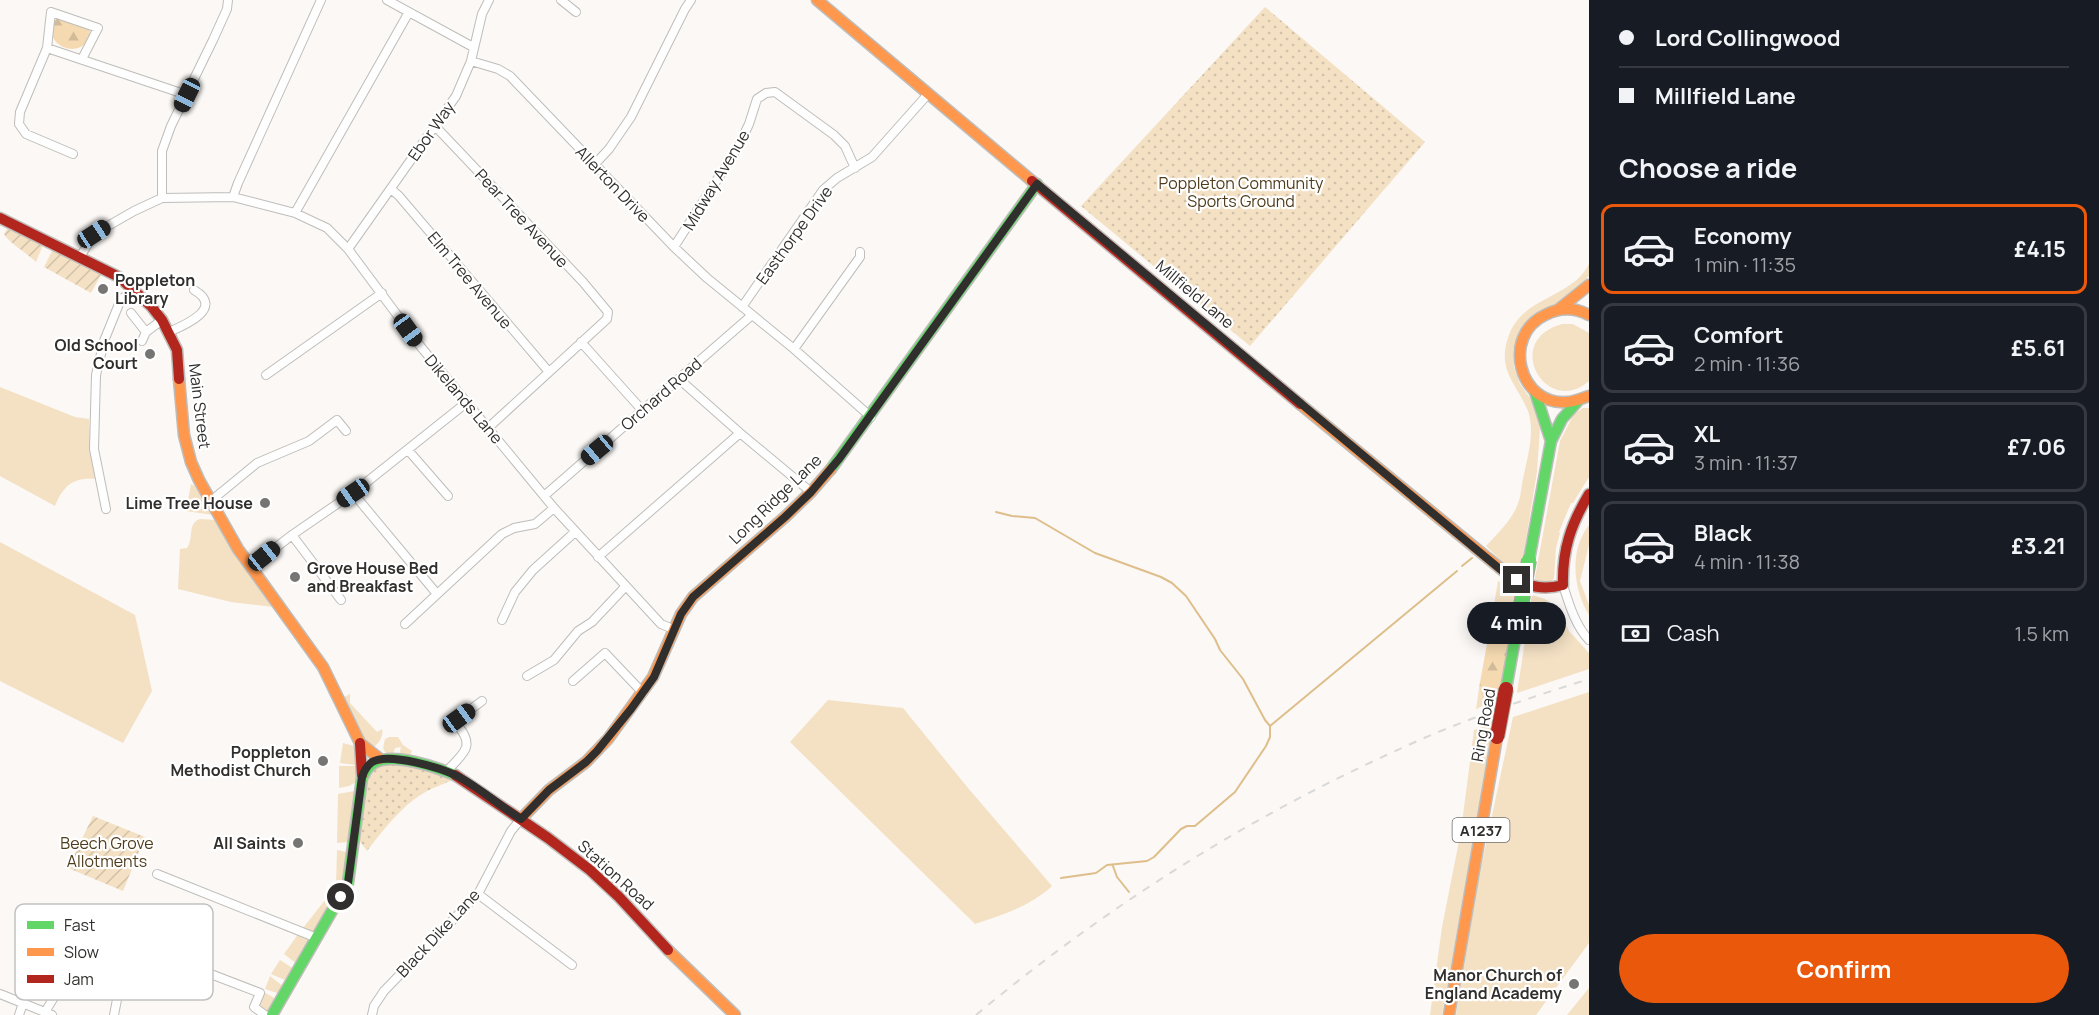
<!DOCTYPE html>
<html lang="en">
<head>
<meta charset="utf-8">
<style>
  body { margin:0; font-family:Manrope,sans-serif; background:#20242c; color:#f1f3f6; height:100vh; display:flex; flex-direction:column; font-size:22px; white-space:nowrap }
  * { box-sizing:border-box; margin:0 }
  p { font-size:20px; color:#9ea1a6 }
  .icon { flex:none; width:33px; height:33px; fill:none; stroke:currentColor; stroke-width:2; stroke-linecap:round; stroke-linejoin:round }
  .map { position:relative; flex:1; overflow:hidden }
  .panel { display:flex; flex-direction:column; background:#171b24; width:510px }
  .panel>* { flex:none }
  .hud { display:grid; align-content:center; height:132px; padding:0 30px; background:#171b24 }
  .end { position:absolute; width:27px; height:27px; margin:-14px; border:8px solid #302f2d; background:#fff; box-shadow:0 0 0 3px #fff }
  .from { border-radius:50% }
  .bubble { position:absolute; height:42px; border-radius:21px; background:#171b24; box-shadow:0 3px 15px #0003; font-size:20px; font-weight:700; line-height:42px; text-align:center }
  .car { position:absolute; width:18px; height:36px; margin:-18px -9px; border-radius:8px; box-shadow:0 0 4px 2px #0007; background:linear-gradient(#222 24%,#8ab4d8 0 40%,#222 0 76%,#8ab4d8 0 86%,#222 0) }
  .hud b { display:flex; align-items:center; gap:21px; height:57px; font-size:22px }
  .hud b+b { border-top:2px solid #363941 }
  .hud i { width:15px; height:15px; background:#f1f3f6 }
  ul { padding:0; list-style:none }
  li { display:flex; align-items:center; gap:18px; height:90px; margin:0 12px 9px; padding:0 18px; border:3px solid #363941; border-radius:12px }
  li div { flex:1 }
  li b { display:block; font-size:22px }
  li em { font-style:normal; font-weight:700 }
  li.on { border-color:#ea580c }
  li>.icon { width:54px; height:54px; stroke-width:1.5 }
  h2 { padding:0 30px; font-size:27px; line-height:72px }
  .pay { display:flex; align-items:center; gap:15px; height:66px; padding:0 30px; font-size:22px }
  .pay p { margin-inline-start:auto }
  .button { display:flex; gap:12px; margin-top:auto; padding:12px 30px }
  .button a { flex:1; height:69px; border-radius:36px; background:#ea580c; color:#fff; font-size:24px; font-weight:700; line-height:69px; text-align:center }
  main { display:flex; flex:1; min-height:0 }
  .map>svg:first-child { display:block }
  .grass { fill:#f4e1c4 }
  .forest { fill:url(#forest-firs) }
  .park { fill:url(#park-dots) }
  .garden { fill:url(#garden-furrows) }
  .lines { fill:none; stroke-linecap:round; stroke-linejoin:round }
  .stream { stroke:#debe8a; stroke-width:2 }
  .street-casing { stroke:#bebdba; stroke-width:10 }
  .fast-casing { stroke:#bebdba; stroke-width:13 }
  .slow-casing { stroke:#bebdba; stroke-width:13 }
  .jam-casing { stroke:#bebdba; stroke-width:13 }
  .street { stroke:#fefefe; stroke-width:8 }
  .fast { stroke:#63d668; stroke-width:10 }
  .slow { stroke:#ff974d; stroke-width:10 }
  .jam { stroke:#b3261e; stroke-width:10 }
  .rail { stroke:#dad9d9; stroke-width:2; stroke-dasharray:8 8; stroke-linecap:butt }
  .fast-bridge-casing { stroke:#aba499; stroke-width:16; stroke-linecap:butt }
  .jam-bridge-casing { stroke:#aba499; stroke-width:16; stroke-linecap:butt }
  .fast-bridge { stroke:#63d668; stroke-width:14 }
  .jam-bridge { stroke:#b3261e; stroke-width:14 }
  .route { stroke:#302f2d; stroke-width:8 }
  .poi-dot { fill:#777573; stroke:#fff; stroke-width:2 }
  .labels { text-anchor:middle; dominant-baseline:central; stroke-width:4.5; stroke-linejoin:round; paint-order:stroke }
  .shield { fill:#fff; stroke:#6e6d6c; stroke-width:1.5 }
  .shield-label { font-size:15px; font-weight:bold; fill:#302f2d }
  .street-label { font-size:16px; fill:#302f2d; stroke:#fff }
  .park-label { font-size:16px; fill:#4f3c1c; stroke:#fff }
  .poi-label { font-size:16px; font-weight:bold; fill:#302f2d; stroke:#fff; text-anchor:end }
  .key { fill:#fff; stroke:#c1c1c0; stroke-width:1.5 }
  .key-label { font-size:16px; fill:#302f2d }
</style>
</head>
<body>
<main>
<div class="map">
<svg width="1589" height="1015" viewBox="0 0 1589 1015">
  <defs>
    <pattern id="forest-firs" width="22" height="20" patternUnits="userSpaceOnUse" patternTransform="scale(1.5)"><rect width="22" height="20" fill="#f5dab1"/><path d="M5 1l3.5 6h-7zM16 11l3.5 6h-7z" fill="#d2bb99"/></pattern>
    <pattern id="park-dots" width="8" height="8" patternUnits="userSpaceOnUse" patternTransform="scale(1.5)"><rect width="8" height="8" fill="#f4e1c4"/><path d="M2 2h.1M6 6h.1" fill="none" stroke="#d2c1a9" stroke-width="1.8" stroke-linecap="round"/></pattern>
    <pattern id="garden-furrows" width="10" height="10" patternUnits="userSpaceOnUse" patternTransform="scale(1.5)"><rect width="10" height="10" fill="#f4e1c4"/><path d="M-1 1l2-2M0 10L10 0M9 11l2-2" fill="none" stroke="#d2c1a9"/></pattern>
  </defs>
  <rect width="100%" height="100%" fill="#fbf8f5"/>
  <!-- grass -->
  <path class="grass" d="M1589,264V276L1579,287L1560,302L1513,349L1514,367L1520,384L1530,398L1540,428L1537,472L1520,576L1506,566L1486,546C1497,534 1511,521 1517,506C1520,500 1521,491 1522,484C1526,461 1536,434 1528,411C1516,382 1496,370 1509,335C1523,296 1571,299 1589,264Z
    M1562,324H1573L1589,333V381C1547,418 1501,341 1562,324Z
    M0,387L75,417L89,419L90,443L95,479C73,477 63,486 55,506L0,476Z
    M1583,408H1589V477L1573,503H1571L1559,532L1560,533L1556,548L1554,579L1546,584L1534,583L1560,441L1574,414Z
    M191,484L197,487L213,515L186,511Z
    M200,519L216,520L245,568L274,607L231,602L178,589L180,549L187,548C194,539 187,523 200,519Z
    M1589,525V545L1580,581L1589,605V615C1573,589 1569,550 1589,525Z
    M0,542L135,615L152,691L123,743L0,681Z
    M1498,581L1517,590L1515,610L1493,611Z
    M1532,595L1545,599L1556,607L1569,631L1589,653V669L1517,693Z
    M1479,688L1482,697L1495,699L1498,692L1499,699L1476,709Z
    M1589,692V943L1536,1015H1456L1478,881L1513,717Z
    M350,694V703L377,732L382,729C384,735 379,744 373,747L362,739L342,698Z
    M828,700L903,708L968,788L1052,886C1032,905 1001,916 975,924L790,742Z
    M1495,722L1442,1015H1430L1442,927L1461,831L1474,730Z
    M389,737H398L403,745L412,751L409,757L399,756L401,747L395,748L393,755L385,752L383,748L385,739Z
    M343,743L354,746L356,765L340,763Z
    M339,766H358L356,782L349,786L339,788Z
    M355,791L356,793L349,842L337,843L338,794Z
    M337,850L347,852L345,878L340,888L336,887V884Z
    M333,890L338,894L316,931L313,932L303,928Z
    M299,933L309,938L310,941L297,964L284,954Z
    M280,960L294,969L287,981L271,974Z
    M270,976L284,987L280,994L265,989Z
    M1589,988V1015H1567Z
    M264,992L276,999L267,1014L257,1004Z"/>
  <!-- forest -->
  <path class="forest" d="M58,17L90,26C92,67 33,46 58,17Z
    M1515,610L1501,687L1495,699H1486L1482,697L1479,688L1493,611Z"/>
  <!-- park -->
  <path class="park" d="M1265,7L1425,142L1250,346L1081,206Z
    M387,763L427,770L452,780C442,785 431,788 422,794C400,808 383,830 367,851L358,839L365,779L372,767Z"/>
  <!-- garden -->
  <path class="garden" d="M7,229L43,245L36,262C28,254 8,242 4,234Z
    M53,249L102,273L91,293L44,267Z
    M93,816L145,837L123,891L68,868Z"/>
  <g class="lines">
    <!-- stream -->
    <path class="stream" d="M996,512L1012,516L1035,518L1095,553L1161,577L1172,583L1186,596L1215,639L1220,650L1243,679L1265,720L1270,726
      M1462,566L1472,558
      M1113,866L1117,877L1129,892
      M1061,878L1096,873L1107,865L1147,861L1154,857L1181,829L1187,826H1195L1235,792L1266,746L1270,737V726L1457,571"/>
    <defs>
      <path id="street" d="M387,0L473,47
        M561,0L576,12
        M47,48L51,12L98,28L82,59
        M471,61L498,69L510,76L674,247L707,278L794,349L871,417
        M435,126L583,282L608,312L607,319L488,428
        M73,154L26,134L19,124L20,112L47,48L187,95
        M594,165L609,149L631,117L685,9L691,0
        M391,189L399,196L549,372
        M233,197L238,183L321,0
        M162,198V151L171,126L213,40L227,9L228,0
        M295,213L409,12
        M674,247L738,147L749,124L757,99L766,93L775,92L834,135L845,146L855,168
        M348,249L456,96L471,61L482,14L489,0
        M80,257L94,234L134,211L162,198L233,197L295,213L327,228L348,249L421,347L554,508L661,624L673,629
        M742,307L823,190L837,178L872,157L928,94
        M131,313L146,332L162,320
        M169,332C185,325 225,308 194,290
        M142,341L146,332
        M581,342L642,410
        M794,349L860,257V252
        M266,375L382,293
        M679,379L740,433L811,492
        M408,450L448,496
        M353,493L437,594
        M544,496L752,315
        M212,500L257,463L309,441L337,420L346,431
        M106,509L94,449L96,375L104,341L121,299L135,290
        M292,535L341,600
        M598,557L740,433
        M251,567L292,535L353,493L466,403
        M1563,585C1569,604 1575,625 1589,640
        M502,620L515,592L533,570L575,532
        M405,624L502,534L514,528L535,524L554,508
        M527,676L554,660L578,631L592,622L625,587
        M573,681L605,653L643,693
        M446,772C461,755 476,748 459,727V718L482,701
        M157,874L317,938
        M478,894L572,965
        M208,973L260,993L254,1007L265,1015
        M0,994L52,1015
        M45,1012L72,968L81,964L115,977L120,984L114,1015
        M19,1015L23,1003
        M372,1015L374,1006L384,991L478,894L511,831L521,819"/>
      <path id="fast" d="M1535,392L1551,441
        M831,469L1037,184
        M1529,560L1551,441L1562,419L1578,401
        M1506,689L1520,611
        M272,1015L348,883L362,778C365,772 368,766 374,763C393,752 436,767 455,775"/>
      <path id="slow" d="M817,0L1032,181
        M1559,309L1589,285
        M1589,315C1574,307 1560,307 1545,315C1501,336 1519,406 1567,402C1574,402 1582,398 1589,396
        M179,379L184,435L191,462L199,480L238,549L323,667L360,743L380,759
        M1300,404L1512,578
        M521,819L549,790L586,762L608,739L653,677L681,614L693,597L785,517L811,492L831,469
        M668,950L735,1015
        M1449,1015L1497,737"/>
      <path id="jam" d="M1032,181L1300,404
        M0,218L119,277L151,306L162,320L177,350L179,379
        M1512,578C1529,587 1544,590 1563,585C1562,550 1571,524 1589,494
        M360,743L362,775
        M455,775L548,838L590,870L619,897L668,950"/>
    </defs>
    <!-- street casing -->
    <use href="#street" class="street-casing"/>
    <!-- fast casing -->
    <use href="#fast" class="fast-casing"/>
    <!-- slow casing -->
    <use href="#slow" class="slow-casing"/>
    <!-- jam casing -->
    <use href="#jam" class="jam-casing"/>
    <!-- street -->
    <use href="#street" class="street"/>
    <!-- fast -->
    <use href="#fast" class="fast"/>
    <!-- slow -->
    <use href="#slow" class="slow"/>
    <!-- jam -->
    <use href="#jam" class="jam"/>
    <!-- rail -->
    <path class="rail" d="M976,1015C1106,907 1248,817 1402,748C1462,720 1526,699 1589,679"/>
    <defs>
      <path id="fast-bridge" d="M1520,611L1529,560"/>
      <path id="jam-bridge" d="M1497,737L1506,689"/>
    </defs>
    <!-- fast-bridge casing -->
    <use href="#fast-bridge" class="fast-bridge-casing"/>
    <!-- jam-bridge casing -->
    <use href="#jam-bridge" class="jam-bridge-casing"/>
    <!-- fast-bridge -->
    <use href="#fast-bridge" class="fast-bridge"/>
    <!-- jam-bridge -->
    <use href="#jam-bridge" class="jam-bridge"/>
  </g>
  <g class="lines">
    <!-- route -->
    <path class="route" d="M341,897L348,883L362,777C364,771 367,766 372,762C389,752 442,768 459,777C481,789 500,806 521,819L549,790L586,762L597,751L631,709L654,677L681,614L693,597L785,517L811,492L839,459L1037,184L1507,575L1517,580"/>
  </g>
  <!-- markers -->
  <g class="poi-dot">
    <circle cx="103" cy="289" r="6"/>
    <circle cx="150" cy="354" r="6"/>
    <circle cx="265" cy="503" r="6"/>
    <circle cx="295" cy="577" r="6"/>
    <circle cx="323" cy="761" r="6"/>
    <circle cx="298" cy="843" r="6"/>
    <circle cx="1574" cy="984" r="6"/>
  </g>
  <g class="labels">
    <!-- shield labels -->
    <rect class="shield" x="1452.5" y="818" width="57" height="24" rx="4.5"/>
    <g class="shield-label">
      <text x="1481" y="830">A1237</text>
    </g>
    <!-- street labels -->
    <g class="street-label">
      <text transform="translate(431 131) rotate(-55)">Ebor Way</text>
      <text transform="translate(716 180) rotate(-59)">Midway Avenue</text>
      <text transform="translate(613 184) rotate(46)">Allerton Drive</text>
      <text transform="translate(522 218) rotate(47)">Pear Tree Avenue</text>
      <text transform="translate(794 235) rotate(-54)">Easthorpe Drive</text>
      <text transform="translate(470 280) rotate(50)">Elm Tree Avenue</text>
      <text transform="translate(1195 294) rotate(40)">Millfield Lane</text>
      <text transform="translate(661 394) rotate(-41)">Orchard Road</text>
      <text transform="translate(464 399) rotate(50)">Dikelands Lane</text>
      <text transform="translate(200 406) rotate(83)">Main Street</text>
      <text transform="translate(775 499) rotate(-44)">Long Ridge Lane</text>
      <text transform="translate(1483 725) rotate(-80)">Ring Road</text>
      <text transform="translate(616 875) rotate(42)">Station Road</text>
      <text transform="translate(438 933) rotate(-47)">Black Dike Lane</text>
    </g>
    <!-- park labels -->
    <g class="park-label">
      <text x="1241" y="183">Poppleton Community<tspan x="1241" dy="18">Sports Ground</tspan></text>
      <text x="107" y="843">Beech Grove<tspan x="107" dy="18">Allotments</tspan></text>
    </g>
    <!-- poi labels -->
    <g class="poi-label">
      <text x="115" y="280" text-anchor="start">Poppleton<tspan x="115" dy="18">Library</tspan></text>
      <text x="138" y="345">Old School<tspan x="138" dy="18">Court</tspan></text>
      <text x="253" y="503">Lime Tree House</text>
      <text x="307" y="568" text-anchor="start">Grove House Bed<tspan x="307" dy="18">and Breakfast</tspan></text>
      <text x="311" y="752">Poppleton<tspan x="311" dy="18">Methodist Church</tspan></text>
      <text x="286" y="843">All Saints</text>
      <text x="1562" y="975">Manor Church of<tspan x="1562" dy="18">England Academy</tspan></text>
    </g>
  </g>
  <!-- legend -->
  <rect x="15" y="904" width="198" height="96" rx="9" class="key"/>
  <rect x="27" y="921" width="27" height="8" fill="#63d668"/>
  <rect x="27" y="948" width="27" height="8" fill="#ff974d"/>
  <rect x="27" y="975" width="27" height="8" fill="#b3261e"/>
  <g class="key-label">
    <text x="64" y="931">Fast</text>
    <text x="64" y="958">Slow</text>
    <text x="64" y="985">Jam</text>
  </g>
</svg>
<i class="end from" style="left:341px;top:897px"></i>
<i class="end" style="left:1517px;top:580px"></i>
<div class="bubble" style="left:1467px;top:602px;width:99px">4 min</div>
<i class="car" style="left:187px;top:95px;rotate:206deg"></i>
<i class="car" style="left:94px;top:234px;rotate:57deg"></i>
<i class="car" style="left:408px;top:330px;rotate:144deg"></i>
<i class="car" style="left:597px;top:450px;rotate:230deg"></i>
<i class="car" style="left:353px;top:493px;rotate:235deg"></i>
<i class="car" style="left:264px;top:556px;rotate:51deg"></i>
<i class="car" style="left:459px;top:718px;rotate:54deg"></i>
</div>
<section class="panel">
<div class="hud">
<b><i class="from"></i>Lord Collingwood</b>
<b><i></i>Millfield Lane</b>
</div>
<h2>Choose a ride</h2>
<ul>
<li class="on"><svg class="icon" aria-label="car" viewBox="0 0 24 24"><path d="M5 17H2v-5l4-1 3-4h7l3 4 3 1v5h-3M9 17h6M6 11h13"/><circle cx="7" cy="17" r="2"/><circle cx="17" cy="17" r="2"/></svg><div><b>Economy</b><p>1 min · 11:35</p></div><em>£4.15</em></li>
<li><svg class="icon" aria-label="car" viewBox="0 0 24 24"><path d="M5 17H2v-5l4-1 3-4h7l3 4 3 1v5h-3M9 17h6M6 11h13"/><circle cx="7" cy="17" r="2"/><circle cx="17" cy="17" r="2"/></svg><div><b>Comfort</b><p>2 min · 11:36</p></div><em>£5.61</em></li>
<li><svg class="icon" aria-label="car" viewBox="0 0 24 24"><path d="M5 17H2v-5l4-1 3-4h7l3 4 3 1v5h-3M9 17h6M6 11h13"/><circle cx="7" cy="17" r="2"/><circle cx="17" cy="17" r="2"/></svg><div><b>XL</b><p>3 min · 11:37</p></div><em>£7.06</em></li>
<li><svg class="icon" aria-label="car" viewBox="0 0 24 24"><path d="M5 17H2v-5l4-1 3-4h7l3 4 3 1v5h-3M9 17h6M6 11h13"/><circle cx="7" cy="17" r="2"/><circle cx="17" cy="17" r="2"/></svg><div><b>Black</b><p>4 min · 11:38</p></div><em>£3.21</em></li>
</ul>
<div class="pay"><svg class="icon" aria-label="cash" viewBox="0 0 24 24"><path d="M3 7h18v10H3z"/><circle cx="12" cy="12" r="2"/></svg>Cash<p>1.5 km</p></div>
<div class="button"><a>Confirm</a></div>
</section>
</main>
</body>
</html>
